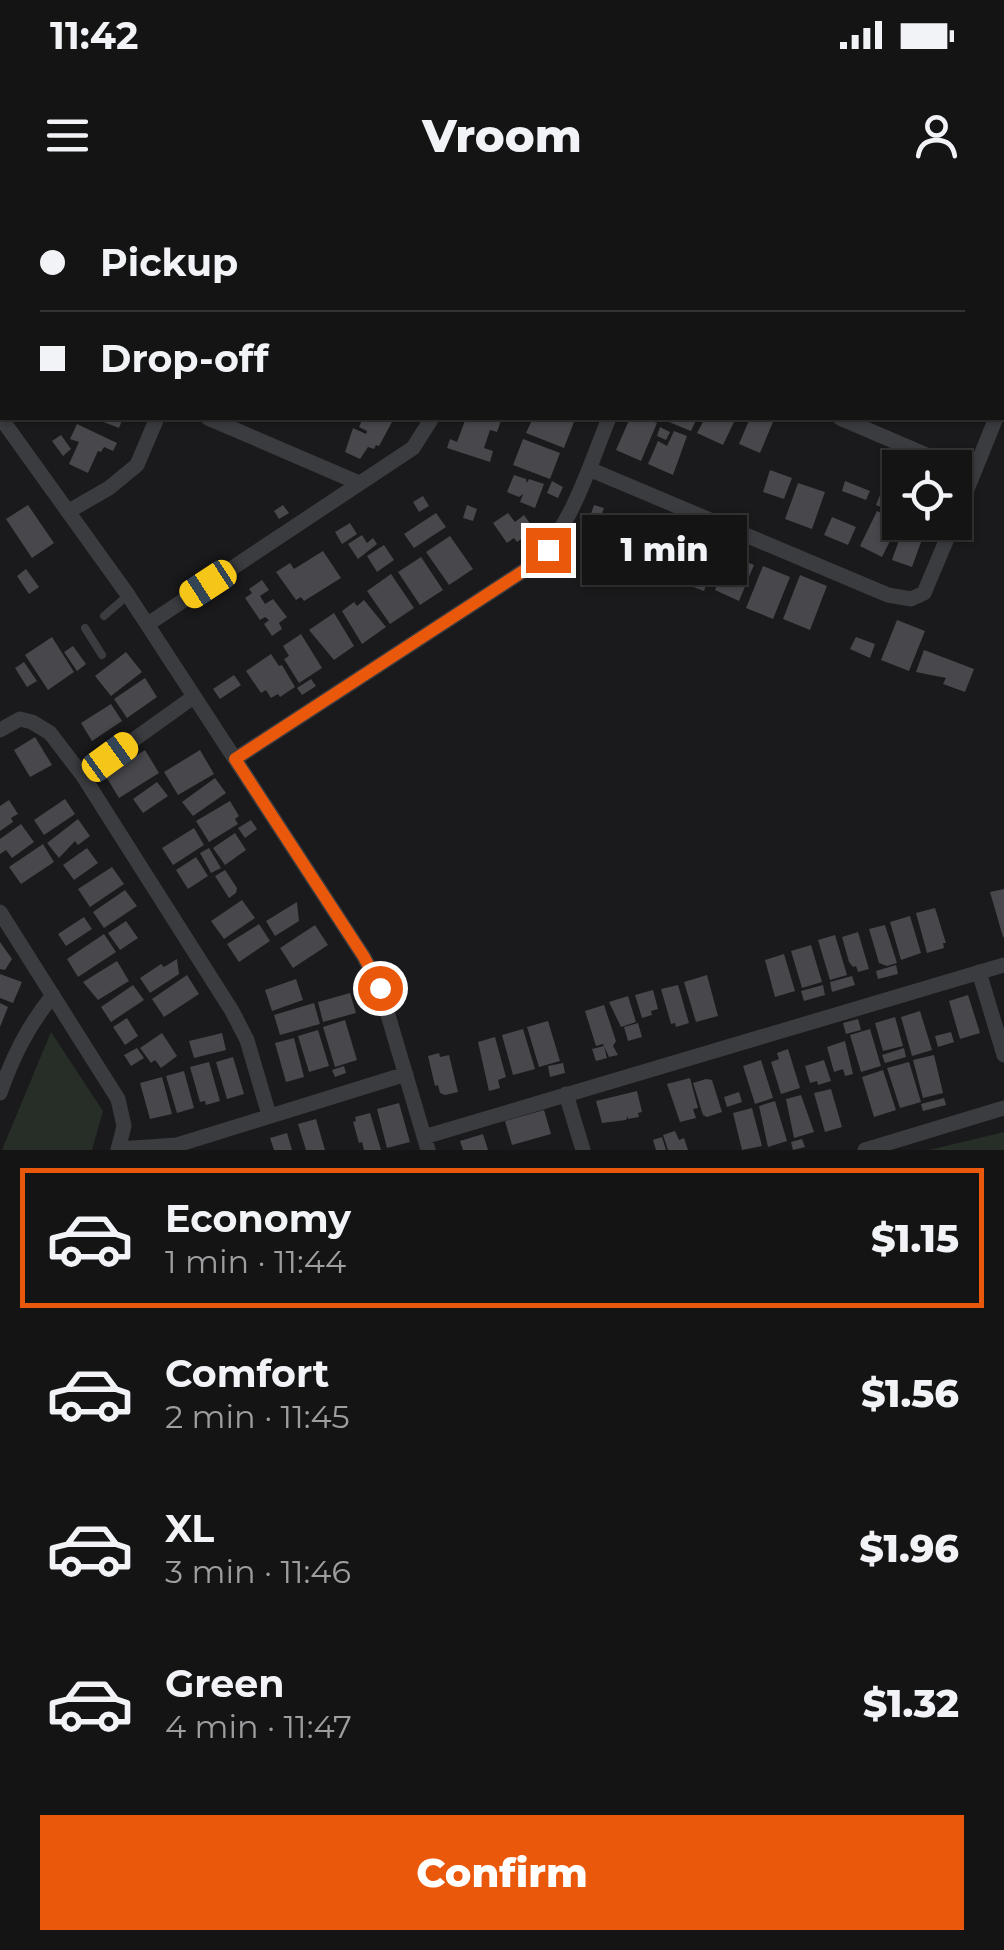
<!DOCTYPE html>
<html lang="en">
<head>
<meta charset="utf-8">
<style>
  body { margin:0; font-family:Montserrat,sans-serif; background:#212122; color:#f1f3f6; height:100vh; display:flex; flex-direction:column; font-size:38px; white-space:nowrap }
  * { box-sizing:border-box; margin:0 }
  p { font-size:32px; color:#9d9ea0 }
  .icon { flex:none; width:55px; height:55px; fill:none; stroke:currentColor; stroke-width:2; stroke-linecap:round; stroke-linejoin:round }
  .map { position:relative; height:950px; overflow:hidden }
  .details { display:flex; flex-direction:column; background:#141415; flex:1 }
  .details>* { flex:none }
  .hud { position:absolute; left:0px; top:0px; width:1005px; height:220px; box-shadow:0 2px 8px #0004,0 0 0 2px #333334; display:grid; align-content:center; height:220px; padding:0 40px; background:#141415 }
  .fabs { position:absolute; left:882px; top:250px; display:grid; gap:20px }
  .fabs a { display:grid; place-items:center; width:90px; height:90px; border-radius:0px; background:#141415; box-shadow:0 2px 8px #0004,0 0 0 2px #333334; font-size:50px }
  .end { position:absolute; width:45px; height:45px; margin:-22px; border:12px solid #ea580c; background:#fff; box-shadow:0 0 0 5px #fff }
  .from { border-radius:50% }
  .bubble { position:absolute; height:70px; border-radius:0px; background:#141415; box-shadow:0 2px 8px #0004,0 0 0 2px #333334; font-size:32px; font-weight:800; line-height:70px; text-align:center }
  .car { position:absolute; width:30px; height:60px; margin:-30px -15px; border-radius:12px; box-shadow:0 0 8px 2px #0007; background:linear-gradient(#f5c518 24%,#345 0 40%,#f5c518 0 76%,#345 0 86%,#f5c518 0) }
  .hud b { display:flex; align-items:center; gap:35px; height:95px; font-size:38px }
  .hud b+b { border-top:2px solid #333334 }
  .hud i { width:25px; height:25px; background:#f1f3f6 }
  ul { padding:18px 0 0; list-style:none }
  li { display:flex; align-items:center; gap:30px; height:140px; margin:0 20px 15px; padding:0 20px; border:5px solid transparent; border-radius:0px }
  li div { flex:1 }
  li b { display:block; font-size:38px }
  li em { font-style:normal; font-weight:800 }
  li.on { border-color:#ea580c }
  li>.icon { width:90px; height:90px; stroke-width:1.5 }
  .action { display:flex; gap:20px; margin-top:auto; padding:20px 40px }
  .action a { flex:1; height:115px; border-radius:0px; background:#ea580c; color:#fff; font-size:40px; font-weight:800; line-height:115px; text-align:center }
  .status { display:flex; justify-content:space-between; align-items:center; height:70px; padding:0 50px; background:#141415; direction:ltr }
  .status svg { height:28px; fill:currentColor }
  header { display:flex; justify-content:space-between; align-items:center; height:130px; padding:0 40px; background:#141415; font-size:45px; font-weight:800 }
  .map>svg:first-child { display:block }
  .green { fill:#262e27 }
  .building { fill:#47474c }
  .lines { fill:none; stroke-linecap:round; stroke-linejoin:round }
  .service { stroke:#3b3c40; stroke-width:8 }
  .minor { stroke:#3b3c40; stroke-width:15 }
  .route { stroke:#ea580c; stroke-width:12 }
</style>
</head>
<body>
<div class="status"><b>11:42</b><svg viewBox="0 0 49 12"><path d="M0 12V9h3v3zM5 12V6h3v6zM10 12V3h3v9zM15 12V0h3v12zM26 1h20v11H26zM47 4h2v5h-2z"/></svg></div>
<header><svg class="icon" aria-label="menu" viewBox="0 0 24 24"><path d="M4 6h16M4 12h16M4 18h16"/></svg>Vroom<svg class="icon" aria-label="person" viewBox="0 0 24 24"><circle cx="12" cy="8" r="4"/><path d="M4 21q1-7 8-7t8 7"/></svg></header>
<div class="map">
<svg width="1004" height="950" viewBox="0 0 1004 950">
  <rect width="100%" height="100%" fill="#1a1a1c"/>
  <!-- green -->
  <path class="green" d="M51,832L103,911L92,950H2Z
    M1004,932V950H929Z"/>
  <!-- building -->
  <path class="building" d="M93,218H123L119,228Z
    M363,218H383L392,222L379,246L376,245L374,249L368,247L360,259L345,252L353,228L366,234L367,231L359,227Z
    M466,218H502L497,232L490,230L484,248L493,251L490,262L447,248L450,239L457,242Z
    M533,218H562L574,222L564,248L526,233Z
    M630,218H644L657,223L641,261L616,250Z
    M659,218H697L691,231Z
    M705,218H736L723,245L697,233Z
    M750,218L773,222L760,253L739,244Z
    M77,224L117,243L113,251L104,247L101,252L98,251L88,273L69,264L79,242L70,239Z
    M660,227L670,232L666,240L657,236Z
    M674,231L687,236L673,275L648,264L658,241L667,246Z
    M61,235L71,249L63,256L52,241Z
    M523,239L560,253L550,279L513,265Z
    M892,264L900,267L898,314L876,305Z
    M770,270L792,278L784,299L763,292Z
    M514,275L526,279L527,283L529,279L544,284L535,308L520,302L523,294L519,297L507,292Z
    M552,281L563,287L558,298L547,293Z
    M845,281L870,291L866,300L842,291Z
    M798,283L825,292L812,329L785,319Z
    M423,296L429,306L419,312L413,302Z
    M28,305L54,343L32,358L6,319Z
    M283,305L289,313L279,319L274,311Z
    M467,305L477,309L473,321L463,318Z
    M594,305L604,308L596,329L587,325Z
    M877,311L900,321L882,357L860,346Z
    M436,313L446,327L414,348L404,334Z
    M508,313L515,322L524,315L531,325L522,332L524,337L517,342L514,338L507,343L493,323Z
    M832,317L856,327L848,345L824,335Z
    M350,323L357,334L342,344L335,332Z
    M905,323L925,331L912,367L892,360Z
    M362,335L367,343L373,338L377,344L358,359L348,344Z
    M450,336L473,369L449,385L426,352Z
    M696,342L719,351L704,391L680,382Z
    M384,345L394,360L377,372L367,356Z
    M323,351L341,378L304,401L301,397L296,400L276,372L290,363L294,369Z
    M658,354L676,359L671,375L654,370Z
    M730,355L754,365L739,401L715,390Z
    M421,357L443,390L420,405L398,372Z
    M763,366L790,377L773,419L746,408Z
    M26,369L39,387L29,394L17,376Z
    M391,374L414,408L390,424L367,391Z
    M800,375L827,386L810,430L783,419Z
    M262,380L269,390L260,396L265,404L273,399L287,417L279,423L282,429L272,436L264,424L269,420L265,417L260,420L245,398L252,393L249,389Z
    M364,400L386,427L362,444L342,411L354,402L357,406Z
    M334,413L354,446L334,460L309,430Z
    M897,420L925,431L909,471L881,460Z
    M301,434L322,468L299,483L284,459L289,456L283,446Z
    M52,437L74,472L48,490L25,455Z
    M856,437L875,444L870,458L850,449Z
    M73,446L86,464L77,471L64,452Z
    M924,450L974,469L965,492L943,484L946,478L916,472Z
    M126,452L142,472L111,496L95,476Z
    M271,454L279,466L282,465L295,487L280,497L278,494L271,498L266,490L261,493L246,471Z
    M24,462L37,481L27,487L15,468Z
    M234,475L241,485L220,499L213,489Z
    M145,478L157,497L127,518L114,499Z
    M311,479L316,486L302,495L297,488Z
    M111,504L122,521L92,541L81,523Z
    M35,537L52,565L30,577L14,550Z
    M145,550L159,573L119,598L105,575Z
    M200,550L214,574L178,595L164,572Z
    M215,578L226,593L193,616L182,602Z
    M157,582L168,596L143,613L133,599Z
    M65,599L75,614L44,635L34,620Z
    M9,600L18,614L11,618L13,622L0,631V606Z
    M230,601L239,616L235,619L238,624L209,642L196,621Z
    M78,619L90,636L78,645L75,641L59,658L47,643Z
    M251,620L257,629L245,638L238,628Z
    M21,624L34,642L12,658L6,650L0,654V639Z
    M194,628L204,645L173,665L162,648Z
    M235,633L246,650L225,665L213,648Z
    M43,644L54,662L21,684L9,667Z
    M87,648L98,663L74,680L63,665Z
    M209,648L221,668L211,673L200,653Z
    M196,657L208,676L188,689L176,670Z
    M112,667L124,684L90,707L78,689Z
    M225,670L237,688L236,693L229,698L215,676Z
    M1004,689V737H1003L990,692Z
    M125,690L137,706L104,728L93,712Z
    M242,700L255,718L224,739L211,721Z
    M297,702L299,721L275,736L266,721Z
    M935,708L946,743H943L944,748L927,753L916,713Z
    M910,716L921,753L901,760L890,722Z
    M84,717L92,729L66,746L58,734Z
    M126,721L138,738L120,750L108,733Z
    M259,724L270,741L239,762L227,744Z
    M315,725L328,745L293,768L280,748Z
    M885,725L897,763L887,766L879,763L869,729Z
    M858,732L869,769L858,772L856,766L853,767L849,762L842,737Z
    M104,734L116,752L78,777L67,759Z
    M835,735L847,775L830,780L818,740Z
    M0,742L12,759L5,770L0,769Z
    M811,745L822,782L802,788L791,751Z
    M784,754L795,791L775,797L765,760Z
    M177,759L179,774L150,793L140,778L161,764L164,767Z
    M117,761L129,781L98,800L83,782Z
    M896,765L898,774L878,779L876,771Z
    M0,774L22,782L13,803L0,798Z
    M187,775L199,794L164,817L152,799Z
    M707,775L718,816L696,822L684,782Z
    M852,776L855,785L832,792L830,782Z
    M296,779L303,800L272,811L265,790Z
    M133,785L144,800L111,822L101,807Z
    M678,785L689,823L676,827L675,823L671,824L661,789Z
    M823,785L825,795L804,801L801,791Z
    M653,790L658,809L651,811L652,815L642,818L635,795Z
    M350,793L356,813L323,822L318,802Z
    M968,795L980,833L960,839L949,801Z
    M628,796L636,822L621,827L609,802Z
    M0,803L8,807L0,827Z
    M314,803L320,824L280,835L274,815Z
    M604,805L616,841L613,846L618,855L609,857L603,844L596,846L585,811Z
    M920,811L932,850L912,856L901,817Z
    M895,817L903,846L883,851L875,823Z
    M127,818L138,836L125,845L113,827Z
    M858,819L861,830L846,834L843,823Z
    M345,820L357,860L335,867L323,827Z
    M548,821L560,861L539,867L527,827Z
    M638,823L642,837L628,841L624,827Z
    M523,829L535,869L513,875L502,835Z
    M870,829L881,866L861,872L850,835Z
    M318,830L329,866L309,872L298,836Z
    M951,832L954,842L938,847L935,836Z
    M162,833L177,856L161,868L155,860L151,863L140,848Z
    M222,833L226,850L194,858L189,841Z
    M495,837L506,877L498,880L500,888L489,891L478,842Z
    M294,838L304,877L286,882L275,843Z
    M845,841L853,874L845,876L843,869L834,872L827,847Z
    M604,846L607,858L596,861L592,849Z
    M137,848L144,858L131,866L124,855Z
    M904,848L906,857L885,863L882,855Z
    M788,849L800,888L781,894L771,862L779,859L777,853Z
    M439,853L440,857L449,855L458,892L445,895L440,893L438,885L435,886L428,856Z
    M934,855L943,893L923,898L913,860Z
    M233,857L244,894L227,899L216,862Z
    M761,860L773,898L755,904L743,866Z
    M824,860L831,881L818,885L817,881L810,883L805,866Z
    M209,862L220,901L206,905L205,901L200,902L190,867Z
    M909,862L921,902L900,908L887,868Z
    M563,863L565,873L550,877L548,866Z
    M344,866L346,873L335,877L332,870Z
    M883,870L896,910L874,917L862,877Z
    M184,871L194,908L177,913L166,876Z
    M162,877L172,914L150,919L140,883Z
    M690,878L698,908L693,909L696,918L680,922L667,884Z
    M706,879L712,880L722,912L707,917L703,915L693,883Z
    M831,889L842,927L825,932L814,893Z
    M637,891L642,912L638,913L639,917L628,919V916L626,920L602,923L596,901Z
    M739,892L742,902L727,907L724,897Z
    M801,895L814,932L794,938L786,899Z
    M944,898L946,905L923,911L921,904Z
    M775,901L787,941L768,947L759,906Z
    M399,903L410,942L387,948L377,909Z
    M752,908L762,946L742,950L733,913Z
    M544,910L551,934L512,945L505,921Z
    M370,913L381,950H364L362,942L359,943L353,922L356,921L355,917Z
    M316,919L325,950H306L298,924Z
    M675,931L679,940L684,938L688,950H668L663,935Z
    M287,933L292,950H274L270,938Z
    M483,934L488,950H463L460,941Z
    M662,937L666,950H656L653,940Z
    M802,939L805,947L793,950L791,942Z"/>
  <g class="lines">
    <!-- service -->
    <path class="service" d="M104,416L127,396
      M85,428L102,455"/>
    <!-- minor -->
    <path class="minor" d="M915,0L920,2
      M75,2L76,0
      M242,2L243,0
      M513,2L514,0
      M691,2V0
      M844,2L845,0
      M1002,41H1004
      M1002,160L1004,161
      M0,191L2,185
      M1002,201L1004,197
      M0,217L128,395L364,757L380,788L428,950
      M208,218L359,283
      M840,218L973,275
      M589,269L888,395L911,399L924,393L954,322
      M69,311L109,288L137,265L157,218
      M955,319L996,218
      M148,424L413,248L432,218
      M0,530L20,519L32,522L50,533L83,576L232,811L247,840L269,915
      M235,559L528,368C571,331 588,269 609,218
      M83,576L192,498
      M0,712L118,899L124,926L118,950
      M979,772L1004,855
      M0,893C13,856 28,826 53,795
      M566,894L583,950
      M424,937L1004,765
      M118,949L177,945L406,874
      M865,950L1004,908"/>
  </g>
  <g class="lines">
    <!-- route -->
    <path class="route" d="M380,788L364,757L235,559L528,368L548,350"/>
  </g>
</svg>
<div class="fabs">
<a><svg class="icon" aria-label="locate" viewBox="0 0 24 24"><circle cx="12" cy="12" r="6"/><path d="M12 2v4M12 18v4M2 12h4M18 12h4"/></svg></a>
</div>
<i class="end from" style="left:380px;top:788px"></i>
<i class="end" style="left:548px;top:350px"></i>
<div class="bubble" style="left:582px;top:315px;width:165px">1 min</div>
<i class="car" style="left:208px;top:384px;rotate:237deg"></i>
<i class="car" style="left:110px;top:557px;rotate:54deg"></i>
<div class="hud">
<b><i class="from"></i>Pickup</b>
<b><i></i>Drop-off</b>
</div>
</div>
<section class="details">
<ul>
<li class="on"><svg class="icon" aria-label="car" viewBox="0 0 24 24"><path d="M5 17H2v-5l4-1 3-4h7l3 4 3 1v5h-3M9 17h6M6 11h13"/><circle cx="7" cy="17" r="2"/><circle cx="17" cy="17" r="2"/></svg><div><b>Economy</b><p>1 min · 11:44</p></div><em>$1.15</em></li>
<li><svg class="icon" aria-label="car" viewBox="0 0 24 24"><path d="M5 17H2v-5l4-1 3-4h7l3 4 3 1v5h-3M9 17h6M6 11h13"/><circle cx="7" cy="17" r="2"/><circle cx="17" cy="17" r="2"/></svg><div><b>Comfort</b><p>2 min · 11:45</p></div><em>$1.56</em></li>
<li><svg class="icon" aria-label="car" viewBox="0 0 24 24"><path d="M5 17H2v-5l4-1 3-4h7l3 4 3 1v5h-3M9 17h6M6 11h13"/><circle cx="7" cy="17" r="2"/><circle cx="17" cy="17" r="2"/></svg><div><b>XL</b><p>3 min · 11:46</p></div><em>$1.96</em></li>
<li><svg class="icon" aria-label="car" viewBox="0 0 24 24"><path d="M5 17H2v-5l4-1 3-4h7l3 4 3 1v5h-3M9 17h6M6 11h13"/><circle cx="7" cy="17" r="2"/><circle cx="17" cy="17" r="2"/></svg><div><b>Green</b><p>4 min · 11:47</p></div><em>$1.32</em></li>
</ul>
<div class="action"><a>Confirm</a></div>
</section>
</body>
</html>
